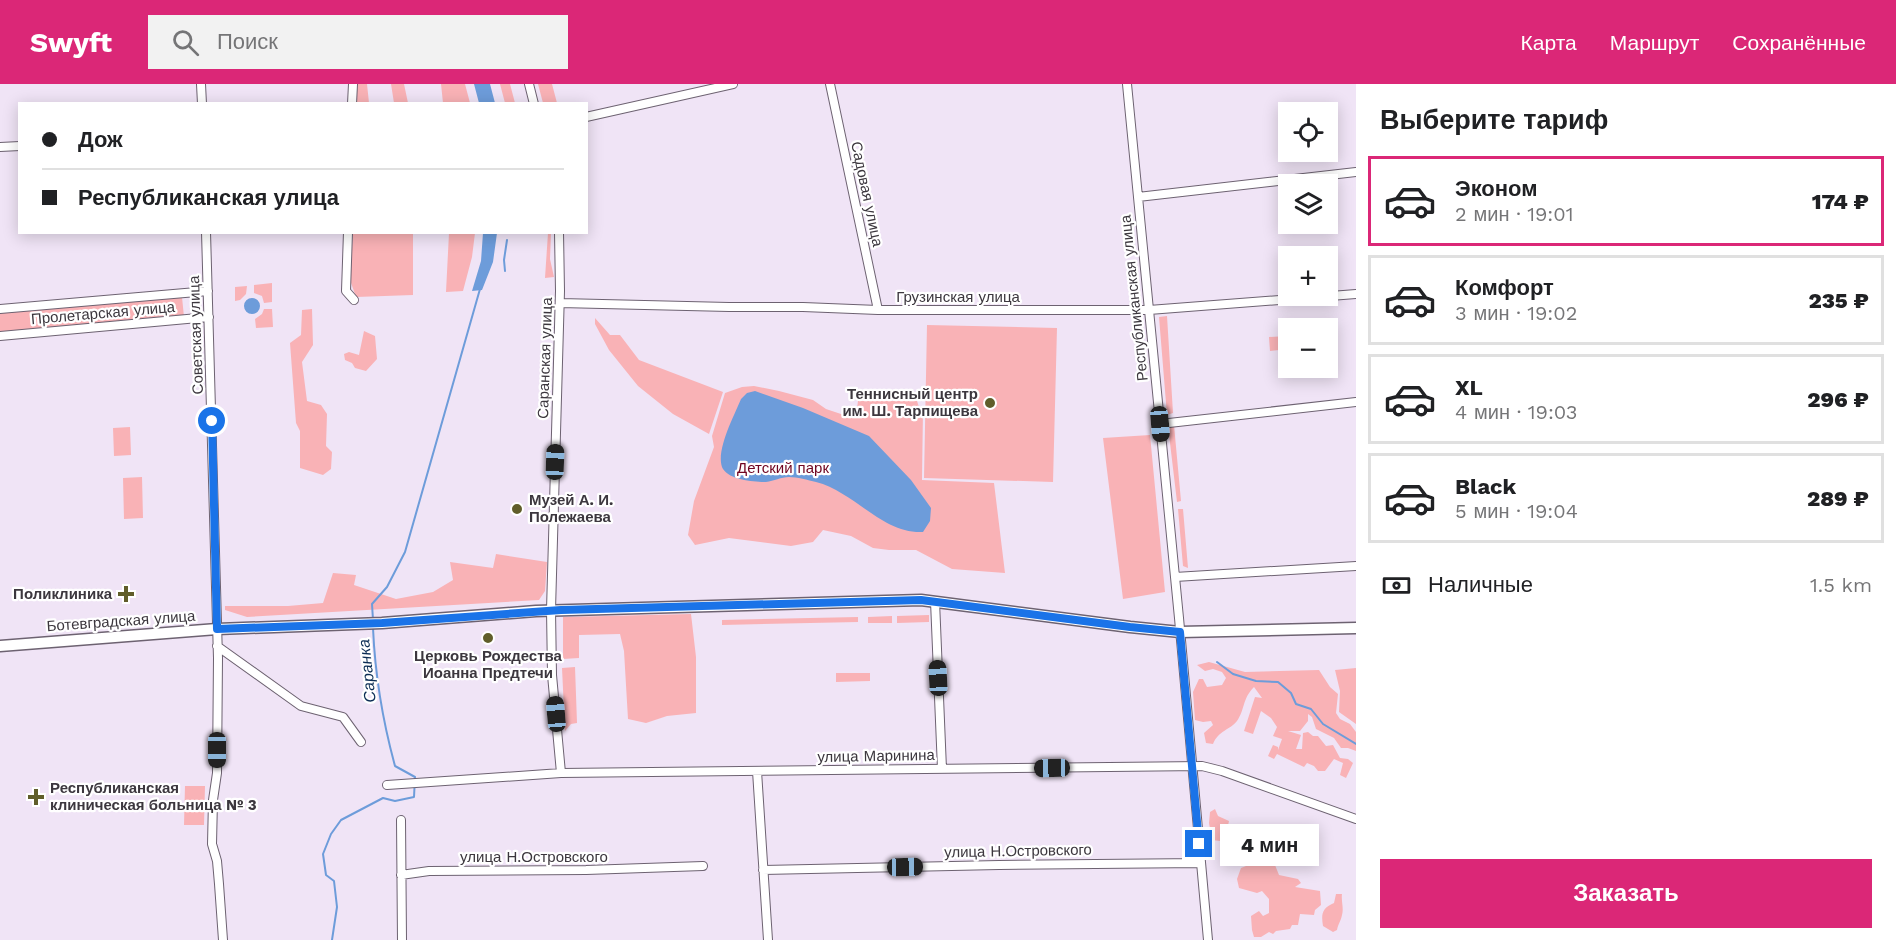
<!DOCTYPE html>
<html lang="ru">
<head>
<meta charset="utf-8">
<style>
  body { margin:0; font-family:"Work Sans",sans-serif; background:#f2f2f2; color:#202124; height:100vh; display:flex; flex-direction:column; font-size:22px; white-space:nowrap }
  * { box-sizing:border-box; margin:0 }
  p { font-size:20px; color:#757577 }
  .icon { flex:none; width:33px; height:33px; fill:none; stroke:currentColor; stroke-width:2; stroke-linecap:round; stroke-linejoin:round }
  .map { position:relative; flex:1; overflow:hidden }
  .sheet { display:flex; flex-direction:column; background:#fff; width:540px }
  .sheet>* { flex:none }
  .hud { position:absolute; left:18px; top:18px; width:570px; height:132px; border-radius:0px; box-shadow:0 3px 15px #0003; display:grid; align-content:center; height:132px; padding:0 24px; background:#fff }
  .tools { position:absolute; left:1278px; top:18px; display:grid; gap:12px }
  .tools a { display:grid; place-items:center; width:60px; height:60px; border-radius:0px; background:#fff; box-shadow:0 3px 15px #0003; font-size:30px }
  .end { position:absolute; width:27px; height:27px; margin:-14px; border:8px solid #1a73e8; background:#fff; box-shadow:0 0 0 3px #fff }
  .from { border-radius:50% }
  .bubble { position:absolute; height:42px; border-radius:0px; background:#fff; box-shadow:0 3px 15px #0003; font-size:20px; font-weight:800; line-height:42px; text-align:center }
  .car { position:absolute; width:18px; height:36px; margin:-18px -9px; border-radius:8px; box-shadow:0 0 4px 2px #0007; background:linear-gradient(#222 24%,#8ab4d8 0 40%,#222 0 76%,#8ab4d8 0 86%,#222 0) }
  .hud b { display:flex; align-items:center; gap:21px; height:57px; font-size:22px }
  .hud b+b { border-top:2px solid #e0e0e0 }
  .hud i { width:15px; height:15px; background:#202124 }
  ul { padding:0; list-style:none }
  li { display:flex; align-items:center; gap:18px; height:90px; margin:0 12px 9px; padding:0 12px; border:3px solid #e0e0e0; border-radius:0px }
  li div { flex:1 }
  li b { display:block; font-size:22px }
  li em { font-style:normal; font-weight:800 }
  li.on { border-color:#db2777 }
  li>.icon { width:54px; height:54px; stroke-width:1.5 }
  h2 { padding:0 24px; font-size:27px; line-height:72px }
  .pay { display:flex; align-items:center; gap:15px; height:66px; padding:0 24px; font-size:22px }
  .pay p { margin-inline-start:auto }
  .cta { display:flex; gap:12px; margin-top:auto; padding:12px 24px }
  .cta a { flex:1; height:69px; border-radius:0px; background:#db2777; color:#fff; font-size:24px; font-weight:800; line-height:69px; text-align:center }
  header { display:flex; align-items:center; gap:36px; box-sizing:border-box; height:84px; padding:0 30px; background:#db2777; color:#fff }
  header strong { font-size:28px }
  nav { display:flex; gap:33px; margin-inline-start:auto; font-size:21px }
  .search { width:420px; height:54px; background:#f2f2f2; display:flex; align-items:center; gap:15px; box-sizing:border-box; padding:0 21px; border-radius:0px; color:#757577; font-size:22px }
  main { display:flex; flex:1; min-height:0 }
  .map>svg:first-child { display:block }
  .green { fill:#f9b2b6 }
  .water { fill:#6d9cda }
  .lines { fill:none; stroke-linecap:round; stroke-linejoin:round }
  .stream { stroke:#6d9cda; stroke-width:2 }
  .minor-casing { stroke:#6d6271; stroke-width:10 }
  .secondary-casing { stroke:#6d6271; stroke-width:13 }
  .minor { stroke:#fff; stroke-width:8 }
  .secondary { stroke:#fff; stroke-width:10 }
  .route { stroke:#1a73e8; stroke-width:8 }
  .poi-dot { fill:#605d2a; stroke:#fff; stroke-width:2 }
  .labels { text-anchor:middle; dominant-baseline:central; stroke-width:4.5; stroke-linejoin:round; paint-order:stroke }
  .street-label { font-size:15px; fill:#3c373e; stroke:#fff }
  .poi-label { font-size:15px; font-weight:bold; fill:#3c373e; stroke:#fff; text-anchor:end }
  .park-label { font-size:15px; fill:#700521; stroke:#fff }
  .water-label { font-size:16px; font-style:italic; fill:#0b2c54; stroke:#fff }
</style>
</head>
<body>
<header>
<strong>Swyft</strong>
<div class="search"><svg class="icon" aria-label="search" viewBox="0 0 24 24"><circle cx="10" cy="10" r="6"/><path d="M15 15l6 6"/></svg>Поиск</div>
<nav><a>Карта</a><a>Маршрут</a><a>Сохранённые</a></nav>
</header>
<main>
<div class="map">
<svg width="1356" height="856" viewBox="0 0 1356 856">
  <rect width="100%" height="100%" fill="#f0e4f6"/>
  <!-- green -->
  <path class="green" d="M355,0H367L369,19L355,20Z
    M391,0H404L408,19H394Z
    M441,0H465L470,19H443Z
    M500,0H510L515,19H505Z
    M538,0H552L557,19H543Z
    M353,149H413V211L356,213L350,196Z
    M449,149H475L472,173L463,207L446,208Z
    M548,149H551L550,175L554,193L545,194Z
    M272,199V218L264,219L262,212L254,209V201Z
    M247,202L246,210L240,216L235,217V203Z
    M182,213L184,233L0,249V228Z
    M264,225H272L273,243L256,244L255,235L262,230Z
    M312,225L313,261L302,278L307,317L321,321L327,330L326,362L332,368L331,385L323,391L300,384V347L296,339L290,259L301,251L302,226Z
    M1167,232L1173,329L1167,331L1159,233Z
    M595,234L610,251H620L639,276L723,308L709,350L673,330L638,302L609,266L595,240Z
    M927,241L1057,244L1053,398L924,394Z
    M364,247L375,252L377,275L366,287L355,284L352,279L345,276L344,270L349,268L359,271Z
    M1288,252V265L1270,267L1269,253Z
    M754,302L779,307L813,316L826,325L853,334L856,332L858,317H917L919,323L923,325L922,396L994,399L1005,489L952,485L916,466H889L873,464L851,452L823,446L813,458L791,462L729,454L695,461L688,451L694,417L714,363L712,352L725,309L742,303Z
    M1174,341L1181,417L1177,418L1168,342Z
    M130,343L131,371L114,372L113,344Z
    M1150,351L1165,508L1123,515L1103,354Z
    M142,393L143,434L124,435L123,394Z
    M1178,425H1183L1188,484L1183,482Z
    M496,470L547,478L545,507L539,516L247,533L225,526V522H288L323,519L333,489L356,491L354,501L396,515L433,508L453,496L450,478L493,484Z
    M691,530L696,573V629L667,632L646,639L628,635L624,567L620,550L579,551V574L563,575V533Z
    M929,531V538L897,539V532Z
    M892,532V539H868V533Z
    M858,533V538L722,541V536Z
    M1209,578L1245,588L1319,586L1330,603L1338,610L1336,629L1340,635L1350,640L1356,648V667L1348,664H1341L1334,654L1316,645L1312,633L1308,630V637L1300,647H1288L1301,651L1296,665H1302L1303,649L1308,648L1313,652H1318L1326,662L1333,661L1340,674L1348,675L1353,679L1346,694L1340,691L1343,679L1334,675L1325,687H1318L1314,682L1307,679L1304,683L1277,670L1274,675L1268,672L1273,661L1278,663V666L1282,655L1273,652L1277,643L1271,634L1261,627L1253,650L1244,647L1255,613L1262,614L1254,603C1242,615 1245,626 1237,637C1230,646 1219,646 1213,660L1206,659L1204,649L1213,641L1211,637L1203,638L1195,636L1193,608L1199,595H1203L1207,603L1222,601L1226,594L1222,588L1213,585L1205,587L1197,581Z
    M575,583L577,639L571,640L565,647L562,584Z
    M1356,584V640L1339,628L1340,607L1335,586Z
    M836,589H870V597L836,598Z
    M185,702H205L204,741H184Z
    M1215,725L1218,732L1229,737L1226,750L1227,759L1225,761L1220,757L1212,756L1209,739L1210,728Z
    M1236,773L1258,776L1275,781L1279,791L1298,795L1301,799L1295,803L1320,807L1321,821L1315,826L1314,831L1300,830L1298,841H1292L1290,845L1276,847L1273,850L1269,848L1261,853H1254L1252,846L1251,832L1259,827L1263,832L1269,829V815L1262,807L1257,809L1239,804L1237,795L1241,784L1246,782L1244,774Z
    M1336,810H1342C1341,817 1344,824 1342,831C1341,837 1338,840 1337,846L1333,848L1323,842C1321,830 1322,824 1334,819Z"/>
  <!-- water -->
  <path class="water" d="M474,0H490L495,19H479Z
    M483,149H497L493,178L482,206L472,207L481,177Z
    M244 222a8 8 0 1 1 16 0a8 8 0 1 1-16 0Z
    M755,307L803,324L869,352L911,396L931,424L930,437L923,448C882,450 855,408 816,398C808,396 797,393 789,393C781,393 774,397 766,398C754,398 730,396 723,385C714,369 735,330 741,315L747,309Z"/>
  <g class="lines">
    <!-- stream -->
    <path class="stream" d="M505,187L504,176L507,156
      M373,536L372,520L387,503L405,468L480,205
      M1217,578L1233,590L1256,597L1278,598L1291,609L1296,620L1311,625L1323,640L1356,660
      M332,856L337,823L334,797L326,791L323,770L331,750L341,736L383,714L395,717L414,713L415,693L395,682C383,638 375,590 373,544"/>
    <defs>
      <path id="minor" d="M201,0L202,20
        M529,0L534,20
        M830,0L878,226
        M1127,0L1179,534L1208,856
        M352,20L353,0
        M586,33L733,0
        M0,63L20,62
        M1138,113L1356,88
        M206,148L218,574L217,689L213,716L212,760L217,777L219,800L223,856
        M348,148L346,207L354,216
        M559,148L560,207L551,526L552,591L561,689
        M560,219L729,223H803L878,226H1149L1356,210
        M0,225L208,207
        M0,252L209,233
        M1160,340L1356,318
        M1175,493L1356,482
        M935,517L942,685
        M217,562L301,622L343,633L361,658
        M757,687L768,856
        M387,701L561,689L1202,682L1222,687L1356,735
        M401,736L402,856
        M763,786L999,781L1201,779
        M401,791L429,787L586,786L703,782"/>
      <path id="secondary" d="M0,562L217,545L382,539L536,527L921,516L1130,543L1180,548L1356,544"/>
    </defs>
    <!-- minor casing -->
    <use href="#minor" class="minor-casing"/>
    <!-- secondary casing -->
    <use href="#secondary" class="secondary-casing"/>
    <!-- minor -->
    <use href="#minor" class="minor"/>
    <!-- secondary -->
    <use href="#secondary" class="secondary"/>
  </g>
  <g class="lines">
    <!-- route -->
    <path class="route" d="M212,337L217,545L382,539L561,526L921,516L1130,543L1180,548L1199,760"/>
  </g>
  <!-- markers -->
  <g class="poi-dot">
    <circle cx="990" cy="319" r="6"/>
    <circle cx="517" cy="425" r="6"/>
    <path d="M123 501h6v6h6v6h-6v6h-6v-6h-6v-6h6z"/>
    <circle cx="488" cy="554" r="6"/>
    <path d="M33 704h6v6h6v6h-6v6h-6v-6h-6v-6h6z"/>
  </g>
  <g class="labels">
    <!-- street labels -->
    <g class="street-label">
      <text transform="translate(867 110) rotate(78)">Садовая улица</text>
      <text x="958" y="213">Грузинская улица</text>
      <text transform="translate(1134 214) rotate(-96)">Республиканская улица</text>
      <text transform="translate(103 229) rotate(-5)">Пролетарская улица</text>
      <text transform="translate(196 251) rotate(-92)">Советская улица</text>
      <text transform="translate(545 274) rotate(-88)">Саранская улица</text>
      <text transform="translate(121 537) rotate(-4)">Ботевградская улица</text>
      <text transform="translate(876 672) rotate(-1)">улица Маринина</text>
      <text transform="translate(1018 767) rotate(-1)">улица Н.Островского</text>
      <text x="534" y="773">улица Н.Островского</text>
    </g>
    <!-- poi labels -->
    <g class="poi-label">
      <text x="978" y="310">Теннисный центр<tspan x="978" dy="17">им. Ш. Тарпищева</tspan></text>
      <text x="529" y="416" text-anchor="start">Музей А. И.<tspan x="529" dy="17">Полежаева</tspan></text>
      <text x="112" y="510">Поликлиника</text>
      <text x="488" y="572" text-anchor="middle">Церковь Рождества<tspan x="488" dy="17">Иоанна Предтечи</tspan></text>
      <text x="50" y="704" text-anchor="start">Республиканская<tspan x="50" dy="17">клиническая больница № 3</tspan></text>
    </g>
    <!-- park labels -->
    <g class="park-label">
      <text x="783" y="384">Детский парк</text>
    </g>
    <!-- water labels -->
    <g class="water-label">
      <text transform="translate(367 587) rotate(-96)">Саранка</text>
    </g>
  </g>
</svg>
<div class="tools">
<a><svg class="icon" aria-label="locate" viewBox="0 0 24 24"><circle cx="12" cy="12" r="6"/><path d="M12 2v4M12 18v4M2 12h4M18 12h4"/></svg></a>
<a><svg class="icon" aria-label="layers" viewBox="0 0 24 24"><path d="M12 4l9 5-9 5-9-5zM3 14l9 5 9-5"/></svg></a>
<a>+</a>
<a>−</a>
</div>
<i class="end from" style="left:212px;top:337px"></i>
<i class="end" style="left:1199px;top:760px"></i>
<div class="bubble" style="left:1220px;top:740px;width:99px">4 мин</div>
<i class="car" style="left:1160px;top:340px;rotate:175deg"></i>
<i class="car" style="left:555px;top:378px;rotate:2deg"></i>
<i class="car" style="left:938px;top:594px;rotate:357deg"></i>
<i class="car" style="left:556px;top:630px;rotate:355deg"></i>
<i class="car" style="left:217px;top:666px;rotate:180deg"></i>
<i class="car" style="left:1052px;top:684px;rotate:269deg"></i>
<i class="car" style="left:905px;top:783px;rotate:89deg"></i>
<div class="hud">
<b><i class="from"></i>Дож</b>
<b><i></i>Республиканская улица</b>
</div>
</div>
<section class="sheet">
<h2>Выберите тариф</h2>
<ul>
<li class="on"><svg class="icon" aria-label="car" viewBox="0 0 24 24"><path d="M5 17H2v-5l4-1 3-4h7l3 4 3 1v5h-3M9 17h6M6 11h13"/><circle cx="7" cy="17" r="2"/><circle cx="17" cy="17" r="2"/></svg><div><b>Эконом</b><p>2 мин · 19:01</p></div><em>174 ₽</em></li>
<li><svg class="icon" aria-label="car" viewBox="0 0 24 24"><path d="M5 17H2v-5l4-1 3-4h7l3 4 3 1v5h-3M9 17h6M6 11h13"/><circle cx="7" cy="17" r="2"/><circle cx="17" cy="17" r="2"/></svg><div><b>Комфорт</b><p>3 мин · 19:02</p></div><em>235 ₽</em></li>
<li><svg class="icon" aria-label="car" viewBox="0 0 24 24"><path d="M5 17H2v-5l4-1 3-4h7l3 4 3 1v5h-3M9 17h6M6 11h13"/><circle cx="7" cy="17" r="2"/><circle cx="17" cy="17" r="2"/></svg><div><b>XL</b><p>4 мин · 19:03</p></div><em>296 ₽</em></li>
<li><svg class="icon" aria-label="car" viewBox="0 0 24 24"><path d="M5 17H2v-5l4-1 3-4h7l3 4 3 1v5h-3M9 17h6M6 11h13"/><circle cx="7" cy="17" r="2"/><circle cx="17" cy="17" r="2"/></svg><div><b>Black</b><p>5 мин · 19:04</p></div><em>289 ₽</em></li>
</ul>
<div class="pay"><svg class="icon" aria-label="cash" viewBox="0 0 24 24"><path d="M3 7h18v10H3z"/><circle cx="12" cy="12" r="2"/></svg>Наличные<p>1.5 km</p></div>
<div class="cta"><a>Заказать</a></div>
</section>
</main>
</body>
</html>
